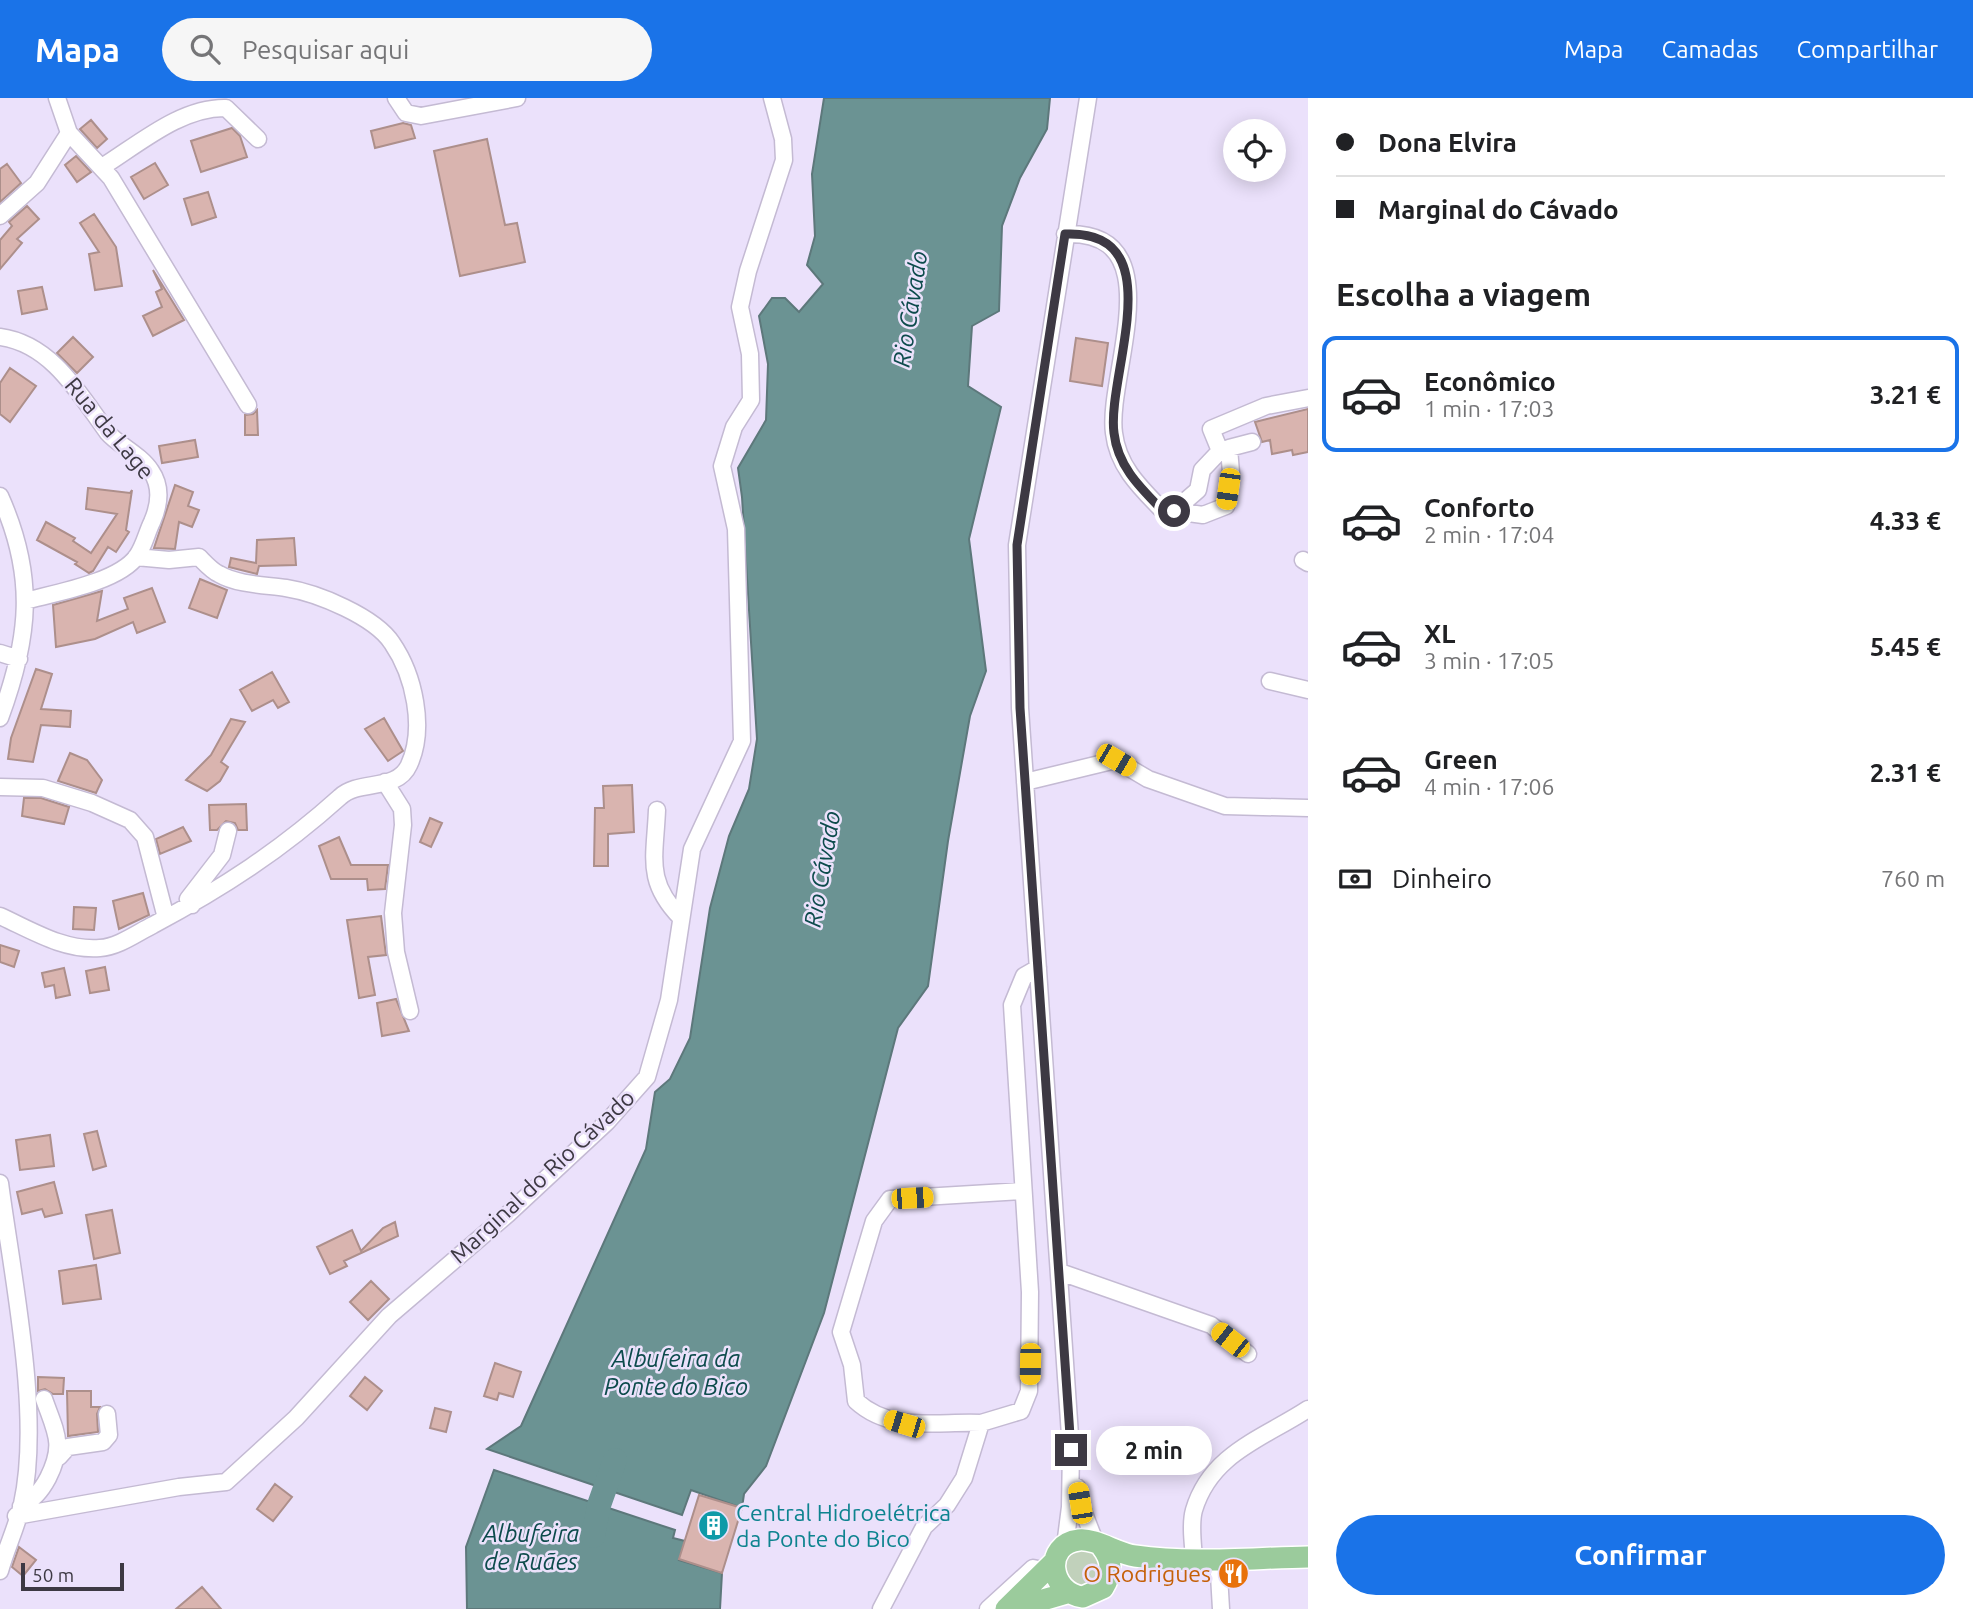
<!DOCTYPE html>
<html lang="pt">
<head>
<meta charset="utf-8">
<style>
  body { margin:0; font-family:Ubuntu,sans-serif; background:#f6f6f6; color:#202124; height:100vh; display:flex; flex-direction:column; font-size:26px; white-space:nowrap }
  * { box-sizing:border-box; margin:0 }
  p { font-size:23px; color:#757577 }
  .icon { flex:none; width:38px; height:38px; fill:none; stroke:currentColor; stroke-width:2; stroke-linecap:round; stroke-linejoin:round }
  .map { position:relative; flex:1; overflow:hidden }
  .panel { display:flex; flex-direction:column; background:#fff; width:665px }
  .panel>* { flex:none }
  .guide { display:grid; align-content:center; height:154px; padding:0 28px; background:#fff }
  .controls { position:absolute; left:1223px; top:21px; display:grid; gap:14px }
  .controls a { display:grid; place-items:center; width:63px; height:63px; border-radius:50%; background:#fff; box-shadow:0 4px 18px #0003; font-size:35px }
  .scale { position:absolute; left:21px; bottom:18px; width:103px; box-sizing:border-box; padding-left:7px; border:4px solid #3d3943; border-top:0; font-size:19px; line-height:24px; white-space:nowrap; color:#3d3943; -webkit-text-stroke:5px #ebe1fb; paint-order:stroke }
  .end { position:absolute; width:32px; height:32px; margin:-16px; border:9px solid #3d3943; background:#fff; box-shadow:0 0 0 4px #fff }
  .from { border-radius:50% }
  .bubble { position:absolute; height:49px; border-radius:24px; background:#fff; box-shadow:0 4px 18px #0003; font-size:23px; font-weight:700; line-height:49px; text-align:center }
  .car { position:absolute; width:21px; height:42px; margin:-21px -10px; border-radius:9px; box-shadow:0 0 5px 2px #0007; background:linear-gradient(#f5c518 24%,#345 0 40%,#f5c518 0 76%,#345 0 86%,#f5c518 0) }
  .guide b { display:flex; align-items:center; gap:24px; height:66px; font-size:26px }
  .guide b+b { border-top:2px solid #e0e0e0 }
  .guide i { width:18px; height:18px; background:#202124 }
  ul { padding:0; list-style:none }
  li { display:flex; align-items:center; gap:21px; height:116px; margin:0 14px 10px; padding:0 14px; border:4px solid transparent; border-radius:14px }
  li div { flex:1 }
  li b { display:block; font-size:26px }
  li em { font-style:normal; font-weight:700 }
  li.on { border-color:#1a73e8 }
  li>.icon { width:63px; height:63px; stroke-width:1.5 }
  h2 { padding:0 28px; font-size:32px; line-height:84px }
  .pay { display:flex; align-items:center; gap:18px; height:77px; padding:0 28px; font-size:26px }
  .pay p { margin-inline-start:auto }
  .action { display:flex; gap:14px; margin-top:auto; padding:14px 28px }
  .action a { flex:1; height:80px; border-radius:42px; background:#1a73e8; color:#fff; font-size:28px; font-weight:700; line-height:80px; text-align:center }
  header { display:flex; align-items:center; gap:42px; box-sizing:border-box; height:98px; padding:0 35px; background:#1a73e8; color:#fff }
  header strong { font-size:33px }
  nav { display:flex; gap:38px; margin-inline-start:auto; font-size:24px }
  .search { width:490px; height:63px; background:#f6f6f6; display:flex; align-items:center; gap:18px; box-sizing:border-box; padding:0 24px; border-radius:38px; color:#757577; font-size:26px }
  main { display:flex; flex:1; min-height:0 }
  .map>svg:first-child { display:block }
  .green { fill:#c1d1bb }
  .water { fill:#6b9393; stroke:#5d787b; stroke-width:2 }
  .lines { fill:none; stroke-linecap:round; stroke-linejoin:round }
  .river { stroke:#6b9393; stroke-width:24 }
  .building { fill:#d9b4af; stroke:#ad8f8b; stroke-width:2 }
  .minor-casing { stroke:#c4bad3; stroke-width:19 }
  .major-casing { stroke:#fff; stroke-width:24 }
  .minor { stroke:#fff; stroke-width:16 }
  .major { stroke:#9bcb9c; stroke-width:21 }
  .route { stroke:#3d3943; stroke-width:9 }
  .labels { text-anchor:middle; dominant-baseline:central; stroke-width:5; stroke-linejoin:round; paint-order:stroke }
  .street-label { font-size:23px; fill:#3d3943; stroke:#ebe1fb }
  .culture-label { font-size:23px; fill:#0d838f; stroke:#ebe1fb; text-anchor:start }
  .food-label { font-size:23px; fill:#c56008; stroke:#ebe1fb; text-anchor:end }
  .water-label { font-size:24px; font-style:italic; fill:#0d4b4c; stroke:#ebe1fb }
</style>
</head>
<body>
<header>
<strong>Mapa</strong>
<div class="search"><svg class="icon" aria-label="search" viewBox="0 0 24 24"><circle cx="10" cy="10" r="6"/><path d="M15 15l6 6"/></svg>Pesquisar aqui</div>
<nav><a>Mapa</a><a>Camadas</a><a>Compartilhar</a></nav>
</header>
<main>
<div class="map">
<svg width="1308" height="1511" viewBox="0 0 1308 1511">
  <rect width="100%" height="100%" fill="#ebe1fb"/>
  <!-- green -->
  <path class="green" d="M1088,1450L1100,1460V1481L1076,1490L1061,1470L1068,1455Z"/>
  <!-- water -->
  <path class="water" d="M824,0H1050L1047,31L1020,80L1002,128L999,213L972,228L968,288L1001,309L969,441L986,573L970,618L948,743L928,888L898,930L824,1215L766,1368L744,1396L742,1410L691,1392L682,1417L487,1351L521,1328L646,1051L655,994L670,981L690,940L710,810L729,738L749,691L757,641L742,399L738,370L766,322L768,266L759,218L772,200H785L799,214L823,186L807,167L815,138L812,76Z
    M494,1372L675,1432L673,1440L685,1443L679,1462L722,1475L720,1511H467L466,1449Z"/>
  <g class="lines">
    <!-- river -->
    <path class="river" d="M593,1438L599,1407L615,1362"/>
  </g>
  <!-- building -->
  <path class="building" d="M91,22L107,41L97,50L80,31Z
    M403,25L411,27L415,40L375,50L371,33Z
    M232,30L240,38L247,59L201,74L191,43Z
    M487,41L505,127L517,125L525,164L460,178L434,53Z
    M76,58L91,74L77,84L65,67Z
    M155,65L168,87L144,101L131,79Z
    M7,66L21,85L0,104V71Z
    M208,94L216,119L192,127L184,101Z
    M27,108L39,121L17,141L22,145L0,171V142L12,128L9,124Z
    M94,116L116,149L122,188L95,192L89,156L99,154L80,125Z
    M153,172L184,222L153,238L143,218L162,209L156,194L162,191Z
    M42,189L47,211L22,216L18,193Z
    M73,239L93,259L77,275L57,255Z
    M1076,240L1108,245L1102,288L1070,283Z
    M10,270L36,288L10,324L0,316V285Z
    M1308,311V354L1293,357L1292,352L1272,356L1270,342L1262,344L1255,324Z
    M257,312L258,337H245V317L253,316Z
    M195,342L198,359L162,365L159,348Z
    M175,387L193,394L188,408L199,412L192,429L179,424L175,451L154,450Z
    M88,390L130,395L132,392L126,432L129,434L116,454L108,449L93,473L89,475L75,466L77,464L37,442L46,424L75,440L73,443L91,455L117,416L86,411Z
    M294,440L296,467L259,468L257,476L229,469L231,460L256,465L257,442Z
    M200,481L227,492L217,520L189,510Z
    M152,490L165,524L137,535L133,524L95,541L56,549L53,507L102,493L97,523L128,511L124,500Z
    M36,571L52,576L41,611L71,613L70,629L41,627L33,664L8,661L11,640Z
    M272,574L289,604L278,610L273,602L252,613L240,592Z
    M384,620L403,653L388,663L365,631Z
    M231,621L245,624L221,664L228,669L220,683L207,693L186,682L211,657Z
    M70,655L87,662L102,682L96,695L58,683Z
    M632,687L634,734L608,736V768H594L595,710H604L603,688Z
    M24,700H41L69,709L64,726L22,718Z
    M246,706L247,732H238L235,725L226,723L217,732H210L209,707Z
    M430,720L442,725L431,749L420,744Z
    M183,729L191,743L160,756L156,741Z
    M339,739L351,767H388L385,791L368,792L367,781H331L319,748Z
    M143,795L149,817L119,831L113,803Z
    M74,809L96,810L94,832L73,831Z
    M381,818L386,857L368,859L375,897L359,900L347,822Z
    M0,847L19,853L14,869L0,864Z
    M105,869L109,892L90,895L86,873Z
    M64,870L70,897L56,900L54,887L45,889L42,875Z
    M396,901L409,933L382,938L377,905Z
    M97,1033L106,1068L93,1072L84,1036Z
    M50,1037L54,1068L20,1072L16,1042Z
    M54,1084L62,1115L45,1119L42,1111L22,1116L17,1094Z
    M112,1112L120,1155L94,1161L86,1117Z
    M395,1124L398,1138L344,1163L347,1168L330,1176L317,1149L352,1132L361,1153L383,1130Z
    M96,1167L101,1201L63,1206L59,1173Z
    M371,1183L389,1201L368,1222L350,1204Z
    M495,1265L521,1274L513,1299L499,1295L497,1302L484,1298Z
    M38,1279L64,1280L63,1296H53L45,1291L38,1293Z
    M365,1279L382,1293L367,1312L350,1298Z
    M67,1293H91V1309H100L97,1316L98,1334L68,1338Z
    M435,1310L451,1314L446,1334L430,1330Z
    M275,1386L292,1399L273,1423L257,1411Z
    M699,1397L742,1410L722,1475L679,1461Z
    M19,1449L36,1462L23,1478L12,1469Z
    M202,1489L221,1511H176Z"/>
  <g class="lines">
    <defs>
      <path id="minor" d="M57,0L69,35L111,80L248,307
        M396,0L406,15L421,18L517,0
        M102,69C139,46 181,9 226,10L258,41
        M0,118L37,85L69,35
        M1065,136C1175,132 1106,278 1114,335C1118,371 1144,393 1168,418L1198,392L1202,372L1220,353L1211,331L1266,308L1308,300
        M0,239C52,246 80,297 108,335C117,346 141,357 151,373C162,389 159,408 152,424C147,434 144,448 137,458C119,484 55,495 25,503
        M1229,350L1252,344
        M0,398C36,478 30,539 0,620
        M1174,413L1203,417L1226,408L1231,375L1229,350L1220,353
        M1303,462L1308,465
        M0,555L19,561
        M1270,583L1308,592
        M385,684L402,711L403,727L393,815L396,854L410,913
        M1025,684L1116,662L1148,681L1225,708L1308,710
        M0,689L43,690L92,705L130,722L145,739L166,820
        M657,712C655,760 645,783 681,820
        M192,807L188,801L222,757L228,733
        M0,818C31,832 64,853 100,850C118,849 137,835 153,827C223,790 281,752 340,699C359,681 397,694 409,667C426,630 414,577 392,545C375,519 318,495 286,490C266,487 238,487 219,476C212,473 205,465 199,459L169,462L136,459
        M0,1085C12,1177 42,1317 22,1406C17,1428 6,1451 0,1473
        M1060,1174L1211,1227L1248,1256
        M981,1325C937,1323 891,1335 856,1303L852,1267L841,1234L874,1123L890,1101L1022,1093
        M59,1359L68,1349L103,1344L109,1337L107,1316
        M1077,1389L1080,1405L1096,1446
        M21,1408C34,1401 41,1393 48,1380C65,1346 56,1335 44,1301
        M16,1418L179,1389L226,1384L296,1320L389,1218L508,1116L607,1024L647,979L669,902L692,751L742,643L736,431L722,368L734,329L751,302L750,256L740,209L748,173L784,62L783,41L772,0
        M1065,1448L1070,1409L1071,1352L1020,610L1017,447L1088,0
        M1194,1460C1193,1446 1190,1426 1194,1412C1211,1355 1264,1340 1308,1311
        M1218,1460L1221,1511
        M881,1511L924,1429L947,1407L964,1380L981,1325L1021,1313L1029,1293L1030,1194L1012,907L1024,878L1038,870
        M988,1511L1033,1470L1043,1472"/>
      <path id="major" d="M1102,1449C1113,1463 1112,1475 1103,1490L1083,1499C1049,1495 1043,1446 1079,1442C1095,1440 1118,1456 1135,1458C1192,1466 1251,1460 1308,1459
        M1006,1511L1055,1463
        M1011,1511L1067,1495"/>
    </defs>
    <!-- minor casing -->
    <use href="#minor" class="minor-casing"/>
    <!-- major casing -->
    <use href="#major" class="major-casing"/>
    <!-- minor -->
    <use href="#minor" class="minor"/>
    <!-- major -->
    <use href="#major" class="major"/>
  </g>
  <g class="lines">
    <!-- route -->
    <path class="route" d="M1071,1352L1020,610L1017,447L1065,136C1175,131 1106,278 1114,335C1118,371 1144,393 1168,418L1174,413"/>
  </g>
  <!-- icons -->
  <defs>
    <symbol id="building-disc" viewBox="-11 -11 22 22"><circle r="9.5" fill="#0f9aa8" stroke="#ebe1fb"/><path d="M-4-6H4V6H1V3H-1V6H-4ZM-2.5-4.3h1.7v1.8h-1.7ZM.8-4.3h1.7v1.8H.8ZM-2.5-1h1.7V.8h-1.7ZM.8-1h1.7V.8H.8Z" fill="#fff"/></symbol>
    <symbol id="restaurant-disc" viewBox="-11 -11 22 22"><circle r="9.5" fill="#e8710a" stroke="#ebe1fb"/><path d="M-5-6h1v4h1v-4h1v4h1v-4h1v5L-1.5 .5V6h-2V.5L-5-1ZM5-6V6H3V1.5H1.5Q1.5-4 5-6Z" fill="#fff"/></symbol>
  </defs>
  <g fill-rule="evenodd">
    <use href="#building-disc" x="696" y="1410" width="35" height="35"/>
    <use href="#restaurant-disc" x="1216" y="1458" width="35" height="35"/>
  </g>
  <g class="labels">
    <!-- street labels -->
    <g class="street-label">
      <text transform="translate(110 330) rotate(50)">Rua da Lage</text>
      <text transform="translate(542 1078) rotate(-43)">Marginal do Rio Cávado</text>
    </g>
    <!-- culture labels -->
    <g class="culture-label">
      <text x="736" y="1414">Central Hidroelétrica<tspan x="736" dy="26">da Ponte do Bico</tspan></text>
    </g>
    <!-- food labels -->
    <g class="food-label">
      <text x="1211" y="1475">O Rodrigues</text>
    </g>
    <!-- water labels -->
    <g class="water-label">
      <text transform="translate(910 211) rotate(-81)">Rio Cávado</text>
      <text transform="translate(822 771) rotate(-80)">Rio Cávado</text>
      <text x="676" y="1260">Albufeira da<tspan x="676" dy="28">Ponte do Bico</tspan></text>
      <text x="531" y="1435">Albufeira<tspan x="531" dy="28">de Ruães</tspan></text>
    </g>
  </g>
</svg>
<div class="controls">
<a><svg class="icon" aria-label="locate" viewBox="0 0 24 24"><circle cx="12" cy="12" r="6"/><path d="M12 2v4M12 18v4M2 12h4M18 12h4"/></svg></a>
</div>
<div class="scale">50 m</div>
<i class="end from" style="left:1174px;top:413px"></i>
<i class="end" style="left:1071px;top:1352px"></i>
<div class="bubble" style="left:1096px;top:1328px;width:116px">2 min</div>
<i class="car" style="left:1228px;top:391px;rotate:188deg"></i>
<i class="car" style="left:1116px;top:662px;rotate:120deg"></i>
<i class="car" style="left:912px;top:1100px;rotate:87deg"></i>
<i class="car" style="left:1230px;top:1242px;rotate:308deg"></i>
<i class="car" style="left:1030px;top:1266px;rotate:181deg"></i>
<i class="car" style="left:904px;top:1326px;rotate:287deg"></i>
<i class="car" style="left:1080px;top:1405px;rotate:351deg"></i>
</div>
<section class="panel">
<div class="guide">
<b><i class="from"></i>Dona Elvira</b>
<b><i></i>Marginal do Cávado</b>
</div>
<h2>Escolha a viagem</h2>
<ul>
<li class="on"><svg class="icon" aria-label="car" viewBox="0 0 24 24"><path d="M5 17H2v-5l4-1 3-4h7l3 4 3 1v5h-3M9 17h6M6 11h13"/><circle cx="7" cy="17" r="2"/><circle cx="17" cy="17" r="2"/></svg><div><b>Econômico</b><p>1 min · 17:03</p></div><em>3.21 €</em></li>
<li><svg class="icon" aria-label="car" viewBox="0 0 24 24"><path d="M5 17H2v-5l4-1 3-4h7l3 4 3 1v5h-3M9 17h6M6 11h13"/><circle cx="7" cy="17" r="2"/><circle cx="17" cy="17" r="2"/></svg><div><b>Conforto</b><p>2 min · 17:04</p></div><em>4.33 €</em></li>
<li><svg class="icon" aria-label="car" viewBox="0 0 24 24"><path d="M5 17H2v-5l4-1 3-4h7l3 4 3 1v5h-3M9 17h6M6 11h13"/><circle cx="7" cy="17" r="2"/><circle cx="17" cy="17" r="2"/></svg><div><b>XL</b><p>3 min · 17:05</p></div><em>5.45 €</em></li>
<li><svg class="icon" aria-label="car" viewBox="0 0 24 24"><path d="M5 17H2v-5l4-1 3-4h7l3 4 3 1v5h-3M9 17h6M6 11h13"/><circle cx="7" cy="17" r="2"/><circle cx="17" cy="17" r="2"/></svg><div><b>Green</b><p>4 min · 17:06</p></div><em>2.31 €</em></li>
</ul>
<div class="pay"><svg class="icon" aria-label="cash" viewBox="0 0 24 24"><path d="M3 7h18v10H3z"/><circle cx="12" cy="12" r="2"/></svg>Dinheiro<p>760 m</p></div>
<div class="action"><a>Confirmar</a></div>
</section>
</main>
</body>
</html>
